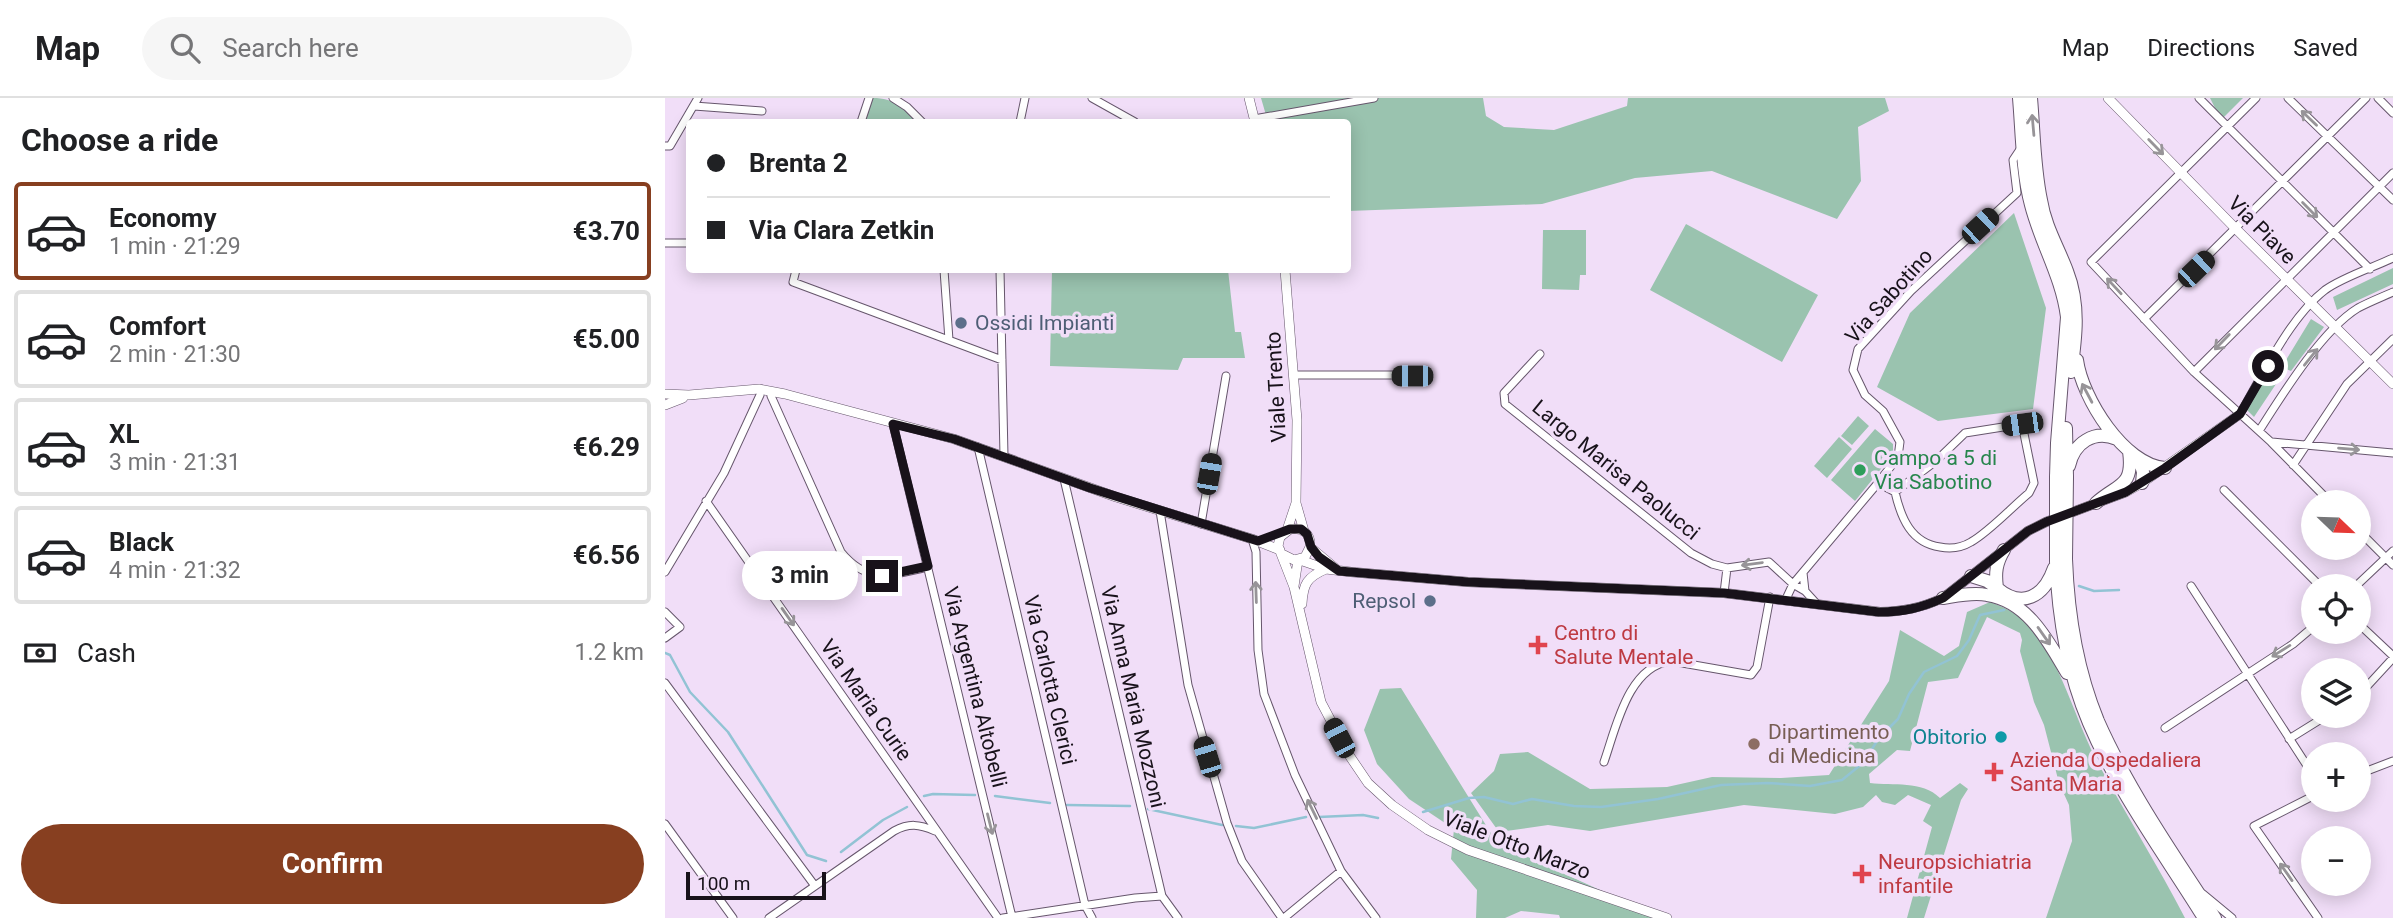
<!DOCTYPE html>
<html lang="en">
<head>
<meta charset="utf-8">
<style>
  body { margin:0; font-family:Roboto,sans-serif; background:#f6f6f6; color:#202124; height:100vh; display:flex; flex-direction:column; font-size:26px; white-space:nowrap }
  * { box-sizing:border-box; margin:0 }
  p { font-size:23px; color:#757577 }
  .icon { flex:none; width:38px; height:38px; fill:none; stroke:currentColor; stroke-width:2; stroke-linecap:round; stroke-linejoin:round }
  .map { position:relative; flex:1; overflow:hidden }
  .panel { display:flex; flex-direction:column; background:#fff; width:665px }
  .panel>* { flex:none }
  .top-card { position:absolute; left:21px; top:21px; width:665px; height:154px; border-radius:7px; box-shadow:0 4px 18px #0003; display:grid; align-content:center; height:154px; padding:0 21px; background:#fff }
  .needle { width:46px; rotate:113deg }
  .controls { position:absolute; left:1636px; top:392px; display:grid; gap:14px }
  .controls a { display:grid; place-items:center; width:70px; height:70px; border-radius:50%; background:#fff; box-shadow:0 4px 18px #0003; font-size:35px }
  .scale { position:absolute; left:21px; bottom:18px; width:140px; box-sizing:border-box; padding-left:7px; border:4px solid #18121a; border-top:0; font-size:19px; line-height:24px; white-space:nowrap; color:#18121a; -webkit-text-stroke:5px #f1def8; paint-order:stroke }
  .end { position:absolute; width:32px; height:32px; margin:-16px; border:9px solid #18121a; background:#fff; box-shadow:0 0 0 4px #fff }
  .from { border-radius:50% }
  .bubble { position:absolute; height:49px; border-radius:24px; background:#fff; box-shadow:0 4px 18px #0003; font-size:23px; font-weight:700; line-height:49px; text-align:center }
  .car { position:absolute; width:21px; height:42px; margin:-21px -10px; border-radius:9px; box-shadow:0 0 5px 2px #0007; background:linear-gradient(#222 24%,#8ab4d8 0 40%,#222 0 76%,#8ab4d8 0 86%,#222 0) }
  .top-card b { display:flex; align-items:center; gap:24px; height:66px; font-size:26px }
  .top-card b+b { border-top:2px solid #e0e0e0 }
  .top-card i { width:18px; height:18px; background:#202124 }
  ul { padding:0; list-style:none }
  li { display:flex; align-items:center; gap:21px; height:98px; margin:0 14px 10px; padding:0 7px; border:4px solid #e0e0e0; border-radius:7px }
  li div { flex:1 }
  li b { display:block; font-size:26px }
  li em { font-style:normal; font-weight:700 }
  li.active { border-color:#873f20 }
  li>.icon { width:63px; height:63px; stroke-width:1.5 }
  h2 { padding:0 21px; font-size:32px; line-height:84px }
  .pay { display:flex; align-items:center; gap:18px; height:77px; padding:0 21px; font-size:26px }
  .pay p { margin-inline-start:auto }
  .primary-button { display:flex; gap:14px; margin-top:auto; padding:14px 21px }
  .primary-button a { flex:1; height:80px; border-radius:42px; background:#873f20; color:#fff; font-size:28px; font-weight:700; line-height:80px; text-align:center }
  header { display:flex; align-items:center; gap:42px; box-sizing:border-box; height:98px; padding:0 35px; background:#fff; border-bottom:2px solid #e0e0e0 }
  header strong { font-size:33px }
  nav { display:flex; gap:38px; margin-inline-start:auto; font-size:24px }
  .search { width:490px; height:63px; background:#f6f6f6; display:flex; align-items:center; gap:18px; box-sizing:border-box; padding:0 24px; border-radius:38px; color:#757577; font-size:26px }
  main { display:flex; flex:1; min-height:0 }
  .map>svg:first-child { display:block }
  .green { fill:#9ac3af }
  .lines { fill:none; stroke-linecap:round; stroke-linejoin:round }
  .stream { stroke:#92c3d4; stroke-width:2.5 }
  .minor-casing { stroke:#66566c; stroke-width:9 }
  .tertiary-casing { stroke:#66566c; stroke-width:10 }
  .primary-casing { stroke:#66566c; stroke-width:14 }
  .minor { stroke:#fff; stroke-width:7 }
  .tertiary { stroke:#fff; stroke-width:9 }
  .primary { stroke:#fff; stroke-width:12 }
  .primary-bridge-casing { stroke:#66566c; stroke-width:14; stroke-linecap:butt }
  .primary-bridge { stroke:#fff; stroke-width:12 }
  .oneway { stroke:#979498 }
  .route { stroke:#18121a; stroke-width:9 }
  .service-dot { fill:#5c6f8a; stroke:#f1def8; stroke-width:2.5 }
  .leisure-dot { fill:#2e9e5b; stroke:#f1def8; stroke-width:2.5 }
  .health-dot { fill:#e0444e; stroke:#f1def8; stroke-width:2.5 }
  .culture-dot { fill:#0f9aa8; stroke:#f1def8; stroke-width:2.5 }
  .education-dot { fill:#8d6e63; stroke:#f1def8; stroke-width:2.5 }
  .labels { text-anchor:middle; dominant-baseline:central; stroke-width:7; stroke-linejoin:round; paint-order:stroke }
  .street-label { font-size:21px; fill:#18121a; stroke:#f1def8 }
  .service-label { font-size:21px; fill:#4e5e75; stroke:#f1def8; text-anchor:start }
  .leisure-label { font-size:21px; fill:#27864d; stroke:#f1def8; text-anchor:start }
  .health-label { font-size:21px; fill:#be3a42; stroke:#f1def8; text-anchor:start }
  .education-label { font-size:21px; fill:#785e54; stroke:#f1def8; text-anchor:start }
  .culture-label { font-size:21px; fill:#0d838f; stroke:#f1def8; text-anchor:end }
</style>
</head>
<body>
<header>
<strong>Map</strong>
<div class="search"><svg class="icon" aria-label="search" viewBox="0 0 24 24"><circle cx="10" cy="10" r="6"/><path d="M15 15l6 6"/></svg>Search here</div>
<nav><a>Map</a><a>Directions</a><a>Saved</a></nav>
</header>
<main>
<section class="panel">
<h2>Choose a ride</h2>
<ul>
<li class="active"><svg class="icon" aria-label="car" viewBox="0 0 24 24"><path d="M5 17H2v-5l4-1 3-4h7l3 4 3 1v5h-3M9 17h6M6 11h13"/><circle cx="7" cy="17" r="2"/><circle cx="17" cy="17" r="2"/></svg><div><b>Economy</b><p>1 min · 21:29</p></div><em>€3.70</em></li>
<li><svg class="icon" aria-label="car" viewBox="0 0 24 24"><path d="M5 17H2v-5l4-1 3-4h7l3 4 3 1v5h-3M9 17h6M6 11h13"/><circle cx="7" cy="17" r="2"/><circle cx="17" cy="17" r="2"/></svg><div><b>Comfort</b><p>2 min · 21:30</p></div><em>€5.00</em></li>
<li><svg class="icon" aria-label="car" viewBox="0 0 24 24"><path d="M5 17H2v-5l4-1 3-4h7l3 4 3 1v5h-3M9 17h6M6 11h13"/><circle cx="7" cy="17" r="2"/><circle cx="17" cy="17" r="2"/></svg><div><b>XL</b><p>3 min · 21:31</p></div><em>€6.29</em></li>
<li><svg class="icon" aria-label="car" viewBox="0 0 24 24"><path d="M5 17H2v-5l4-1 3-4h7l3 4 3 1v5h-3M9 17h6M6 11h13"/><circle cx="7" cy="17" r="2"/><circle cx="17" cy="17" r="2"/></svg><div><b>Black</b><p>4 min · 21:32</p></div><em>€6.56</em></li>
</ul>
<div class="pay"><svg class="icon" aria-label="cash" viewBox="0 0 24 24"><path d="M3 7h18v10H3z"/><circle cx="12" cy="12" r="2"/></svg>Cash<p>1.2 km</p></div>
<div class="primary-button"><a>Confirm</a></div>
</section>
<div class="map">
<svg width="1728" height="820" viewBox="0 0 1728 820">
  <rect width="100%" height="100%" fill="#f1def8"/>
  <!-- green -->
  <path class="green" d="M208,0C229,0 239,10 254,24H198L205,3Z
    M596,0H818L821,18L839,29L889,32L962,8L963,0H1220L1224,13L1193,29L1196,83L1172,121L1047,73L970,80L877,106L683,113L682,24H603Z
    M1545,0H1578L1556,22Z
    M1349,115L1381,210L1368,311L1273,323L1212,289L1245,215Z
    M1021,126L1153,197L1117,264L985,192Z
    M878,132H921V177H915L914,192L877,191Z
    M1728,170V186L1672,212L1668,199Z
    M387,172H563L570,234H576L580,260H518L513,272L385,268Z
    M1646,221L1659,229L1626,273L1621,271L1589,319L1581,311L1611,263L1618,267Z
    M1193,318L1204,328L1187,347L1176,338Z
    M1210,331L1228,346V356L1190,403L1166,382Z
    M1174,339L1187,351L1162,380L1149,368Z
    M1325,504C1344,511 1360,519 1372,537C1400,576 1411,624 1434,667C1462,718 1493,768 1520,820H1381L1407,743L1404,707L1394,685L1379,627L1369,604L1355,553L1357,542L1355,535L1322,519L1293,580L1263,584L1245,653L1232,652L1204,676L1205,685C1228,688 1257,682 1275,700L1295,685L1303,691L1296,702L1259,820H1242L1267,729L1258,723L1266,707L1243,697L1230,707L1217,704L1211,697L1198,709L1170,716L1079,707L925,733L883,727L834,734L806,695L829,673L835,656L863,654L925,691L1002,689L1047,679L1116,680L1164,677L1224,583L1235,532L1279,558L1294,548L1302,514Z
    M736,590L832,745L996,820H895L894,817L856,813L840,820H811L812,792L786,761L789,731L744,701L712,666L699,632L715,591Z"/>
  <g class="lines">
    <!-- stream -->
    <path class="stream" d="M1414,488L1429,493L1454,492
      M0,555L5,557L25,594L63,634L142,757L161,763
      M259,698L268,696L310,697
      M330,698L385,705
      M402,707L465,708
      M483,711L557,727
      M758,714L804,700L819,699L848,706L867,701L909,708L936,709L993,701L1056,687L1103,685L1145,688L1177,682L1198,665L1214,640L1233,621L1244,596L1259,574L1292,558L1304,542L1315,517L1339,512
      M654,719L698,717L713,720
      M571,728L589,730L641,719
      M176,754L218,722L242,709"/>
    <defs>
      <path id="minor" d="M228,0L242,9L257,24
        M427,0L470,24
        M1534,0L1705,171
        M1591,0L1426,164L1529,274L1606,344L1665,404
        M1623,0L1728,102
        M1713,0L1728,15
        M29,8L97,13
        M589,21L709,0
        M196,24L204,0
        M355,24L360,0
        M0,48H5L33,0
        M0,145H24
        M131,172L128,184L337,262
        M279,172L284,242
        M335,172L339,358
        M1479,221L1701,0
        M875,256L839,295L840,306L1026,455L1047,466L1062,470
        M1529,274L1728,75
        M629,277H763
        M106,298L176,454C203,487 226,477 263,469
        M1575,316C1597,278 1625,219 1660,192C1678,179 1707,170 1728,160
        M228,326L347,819
        M1594,333C1617,297 1657,232 1693,210C1704,204 1717,199 1728,194
        M1607,344L1728,355
        M313,349L420,807L427,820
        M1628,367L1682,286L1728,241
        M399,381L497,798L513,820
        M1213,385L1233,359L1235,344L1218,313L1200,297L1188,272L1193,251L1246,193L1352,95L1348,62L1356,50
        M1559,392L1655,488
        M41,403L333,820
        M495,413L523,587L562,725L577,763L617,820
        M536,426L561,278
        M1694,433L1728,467
        M587,441L591,454L593,552L599,596L630,677L676,773L711,820
        M0,474L59,375L95,297
        M1138,475L1140,493L1151,505
        M1526,488L1648,677
        M1691,488L1728,453
        M1059,495L1062,470L1104,464L1128,486L1140,493
        M1121,501L1128,486L1213,385L1230,394C1236,420 1246,445 1275,449C1285,451 1296,450 1306,444C1324,434 1347,409 1364,395L1369,385L1357,326L1300,335L1271,363L1230,394
        M0,514L15,529L0,540
        M1694,526L1728,558
        M0,585L150,788
        M1694,597L1728,560
        M1500,630L1628,546L1648,529
        M1624,641L1661,618
        M939,664C951,630 963,568 1006,563L1086,577L1092,569L1105,499
        M1694,676L1728,663
        M1648,698L1589,728L1653,820
        M0,726L68,820
        M1538,796L1567,820
        M104,820L229,733C244,725 254,726 270,733
        M338,820L470,800L497,798
        M619,820L676,773"/>
      <path id="tertiary" d="M584,0L590,24
        M1443,0L1571,131L1728,286
        M620,172L632,322L631,405L639,433
        M0,296L24,297L94,291L120,296L289,341L451,399L587,441L615,452
        M0,307L18,300
        M622,432L631,405
        M645,449L670,470
        M617,456L629,462L640,459L645,449C646,436 638,429 625,431L615,439L613,448L629,489L656,604L684,657L703,685L727,707L763,732L803,752L1002,820
        M635,462L661,471L686,474L803,484L1059,495L1215,514C1238,514 1256,510 1278,500L1363,433L1381,424L1461,394L1477,385L1575,316
        M629,488L633,462
        M637,506C638,486 642,479 661,471"/>
      <path id="primary" d="M1354,0C1357,35 1357,73 1366,107C1376,146 1397,179 1402,219L1392,345L1391,379
        M1366,0C1369,34 1369,69 1376,102C1380,128 1393,149 1402,173C1415,206 1411,239 1406,274
        M1412,262C1417,300 1459,367 1500,370
        M1401,330L1402,379
        M1474,361L1478,374L1477,385
        M1404,368C1409,345 1429,331 1452,341
        M1431,405C1453,385 1469,390 1464,353
        M1339,452C1331,465 1330,475 1332,490C1357,511 1379,499 1389,470
        M1401,461C1403,516 1412,572 1433,623C1463,691 1509,758 1550,820
        M1391,463C1393,519 1402,573 1424,625C1453,694 1500,757 1539,820
        M1306,478L1322,483L1332,490
        M1278,500C1291,498 1308,494 1322,497C1363,503 1383,543 1402,575"/>
    </defs>
    <!-- minor casing -->
    <use href="#minor" class="minor-casing"/>
    <!-- tertiary casing -->
    <use href="#tertiary" class="tertiary-casing"/>
    <!-- primary casing -->
    <use href="#primary" class="primary-casing"/>
    <!-- minor -->
    <use href="#minor" class="minor"/>
    <!-- tertiary -->
    <use href="#tertiary" class="tertiary"/>
    <!-- primary -->
    <use href="#primary" class="primary"/>
    <defs>
      <path id="primary-bridge" d="M1401,461L1402,379
        M1391,463V379"/>
    </defs>
    <!-- primary-bridge casing -->
    <use href="#primary-bridge" class="primary-bridge-casing"/>
    <!-- primary-bridge -->
    <use href="#primary-bridge" class="primary-bridge"/>
  </g>
  <!-- one-way arrows -->
  <defs><path id="oneway-shaft" d="M-6 0H5M1.5-3L5.5 0L1.5 3" fill="none" stroke-width="1.6" stroke-linecap="round" stroke-linejoin="round" transform="scale(1.75)"/></defs>
  <g class="oneway">
    <use href="#oneway-shaft" transform="translate(1644 20) rotate(-136)"/>
    <use href="#oneway-shaft" transform="translate(1368 27) rotate(-95)"/>
    <use href="#oneway-shaft" transform="translate(1491 49) rotate(46)"/>
    <use href="#oneway-shaft" transform="translate(1645 112) rotate(45)"/>
    <use href="#oneway-shaft" transform="translate(1449 188) rotate(-133)"/>
    <use href="#oneway-shaft" transform="translate(1557 244) rotate(134)"/>
    <use href="#oneway-shaft" transform="translate(1646 259) rotate(-51)"/>
    <use href="#oneway-shaft" transform="translate(1422 295) rotate(-118)"/>
    <use href="#oneway-shaft" transform="translate(1684 351) rotate(5)"/>
    <use href="#oneway-shaft" transform="translate(1087 466) rotate(172)"/>
    <use href="#oneway-shaft" transform="translate(591 494) rotate(-92)"/>
    <use href="#oneway-shaft" transform="translate(123 519) rotate(55)"/>
    <use href="#oneway-shaft" transform="translate(1379 538) rotate(55)"/>
    <use href="#oneway-shaft" transform="translate(1616 553) rotate(148)"/>
    <use href="#oneway-shaft" transform="translate(647 711) rotate(-116)"/>
    <use href="#oneway-shaft" transform="translate(325 726) rotate(76)"/>
    <use href="#oneway-shaft" transform="translate(1621 774) rotate(-125)"/>
  </g>
  <g class="lines">
    <!-- route -->
    <path class="route" d="M217,478L263,468L228,326L289,341L425,390L593,443L625,431H636L642,436L646,449L654,459L674,473L803,484L1059,495L1214,514C1238,514 1256,510 1278,500L1363,433L1381,424L1461,394L1500,370L1575,316L1603,268"/>
  </g>
  <!-- markers -->
  <g class="service-dot">
    <circle cx="296" cy="225" r="7"/>
    <circle cx="765" cy="503" r="7"/>
  </g>
  <circle class="leisure-dot" cx="1195" cy="372" r="7"/>
  <g class="health-dot">
    <path d="M869.5 536.5h7v7h7v7h-7v7h-7v-7h-7v-7h7z"/>
    <path d="M1325.5 663.5h7v7h7v7h-7v7h-7v-7h-7v-7h7z"/>
    <path d="M1193.5 765.5h7v7h7v7h-7v7h-7v-7h-7v-7h7z"/>
  </g>
  <circle class="culture-dot" cx="1336" cy="639" r="7"/>
  <circle class="education-dot" cx="1089" cy="646" r="7"/>
  <g class="labels">
    <!-- street labels -->
    <g class="street-label">
      <text transform="translate(1597 132) rotate(45)">Via Piave</text>
      <text transform="translate(1224 198) rotate(-48)">Via Sabotino</text>
      <text transform="translate(611 289) rotate(-93)">Viale Trento</text>
      <text transform="translate(951 372) rotate(39)">Largo Marisa Paolucci</text>
      <text transform="translate(385 582) rotate(77)">Via Carlotta Clerici</text>
      <text transform="translate(310 589) rotate(76)">Via Argentina Altobelli</text>
      <text transform="translate(468 599) rotate(77)">Via Anna Maria Mozzoni</text>
      <text transform="translate(201 602) rotate(55)">Via Maria Curie</text>
      <text transform="translate(852 747) rotate(21)">Viale Otto Marzo</text>
    </g>
    <!-- service labels -->
    <g class="service-label">
      <text x="310" y="225">Ossidi Impianti</text>
      <text x="751" y="503" text-anchor="end">Repsol</text>
    </g>
    <!-- leisure labels -->
    <g class="leisure-label">
      <text x="1209" y="360">Campo a 5 di<tspan x="1209" dy="24">Via Sabotino</tspan></text>
    </g>
    <!-- health labels -->
    <g class="health-label">
      <text x="889" y="535">Centro di<tspan x="889" dy="24">Salute Mentale</tspan></text>
      <text x="1345" y="662">Azienda Ospedaliera<tspan x="1345" dy="24">Santa Maria</tspan></text>
      <text x="1213" y="764">Neuropsichiatria<tspan x="1213" dy="24">infantile</tspan></text>
    </g>
    <!-- education labels -->
    <g class="education-label">
      <text x="1103" y="634">Dipartimento<tspan x="1103" dy="24">di Medicina</tspan></text>
    </g>
    <!-- culture labels -->
    <g class="culture-label">
      <text x="1322" y="639">Obitorio</text>
    </g>
  </g>
</svg>
<div class="controls">
<a><svg class="needle" viewBox="-14 -14 28 28"><path d="M0-13l5 13h-10z" fill="#e53935"/><path d="M0 13l5-13h-10z" fill="#757577"/></svg></a>
<a><svg class="icon" aria-label="locate" viewBox="0 0 24 24"><circle cx="12" cy="12" r="6"/><path d="M12 2v4M12 18v4M2 12h4M18 12h4"/></svg></a>
<a><svg class="icon" aria-label="layers" viewBox="0 0 24 24"><path d="M12 4l9 5-9 5-9-5zM3 14l9 5 9-5"/></svg></a>
<a>+</a>
<a>−</a>
</div>
<div class="scale">100 m</div>
<i class="end from" style="left:1603px;top:268px"></i>
<i class="end" style="left:217px;top:478px"></i>
<div class="bubble" style="left:77px;top:453px;width:116px">3 min</div>
<i class="car" style="left:1315px;top:128px;rotate:47deg"></i>
<i class="car" style="left:1531px;top:171px;rotate:46deg"></i>
<i class="car" style="left:747px;top:278px;rotate:270deg"></i>
<i class="car" style="left:1357px;top:326px;rotate:262deg"></i>
<i class="car" style="left:544px;top:376px;rotate:10deg"></i>
<i class="car" style="left:674px;top:640px;rotate:332deg"></i>
<i class="car" style="left:542px;top:659px;rotate:343deg"></i>
<div class="top-card">
<b><i class="from"></i>Brenta 2</b>
<b><i></i>Via Clara Zetkin</b>
</div>
</div>
</main>
</body>
</html>
